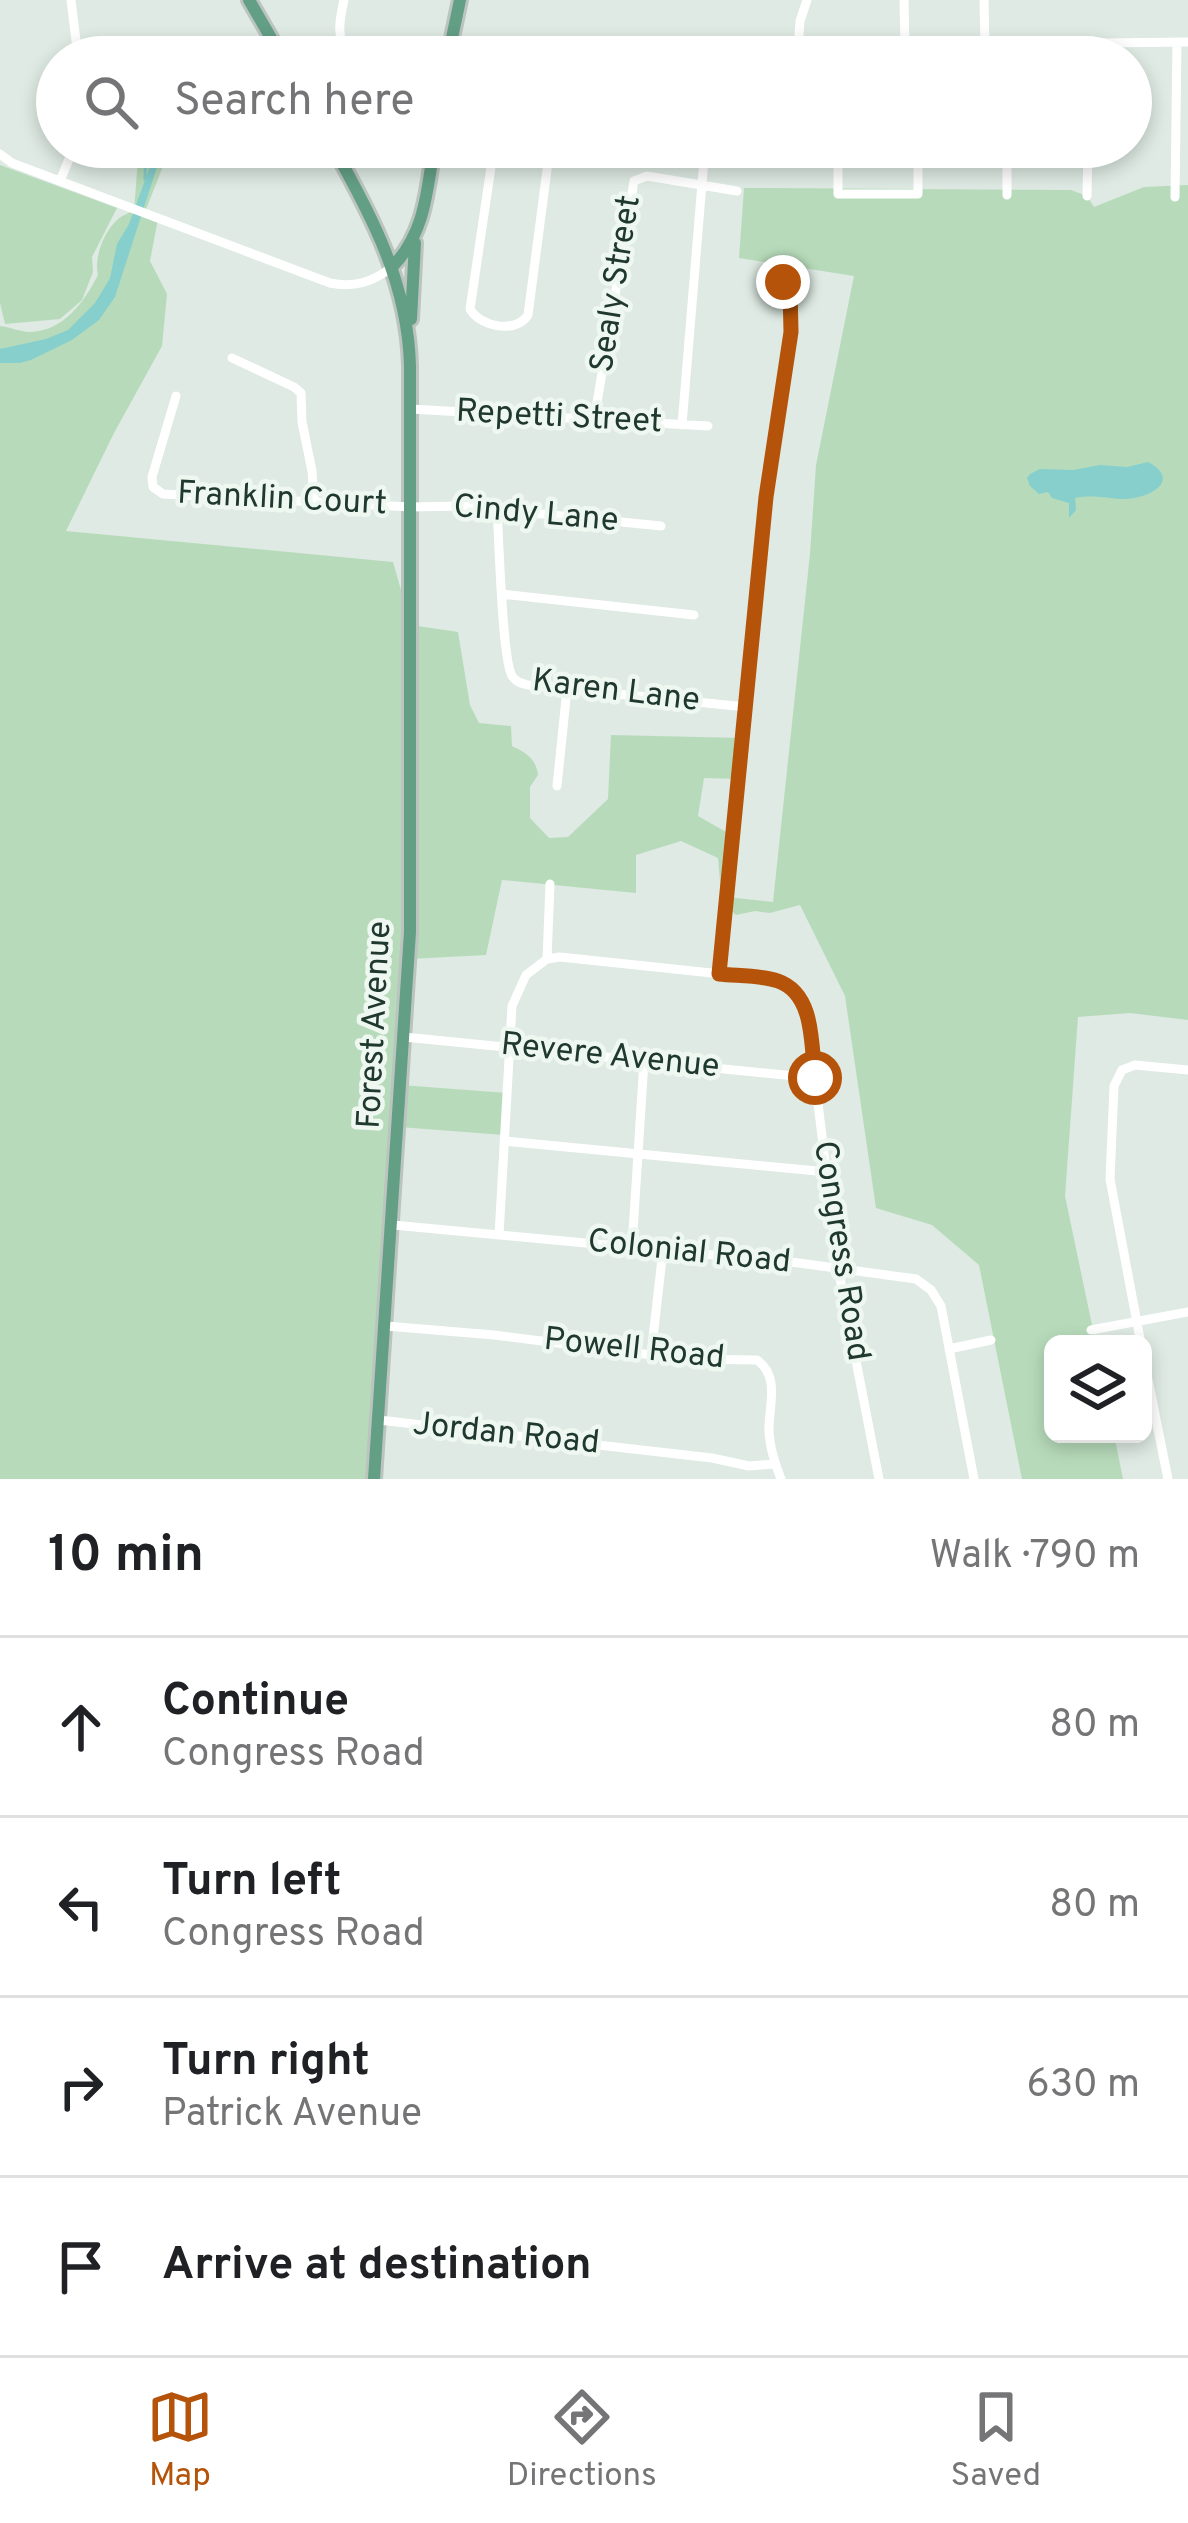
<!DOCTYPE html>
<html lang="en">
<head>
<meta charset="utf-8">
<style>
  body { margin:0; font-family:Overpass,sans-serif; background:#f6f6f6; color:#202124 }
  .controls { position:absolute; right:36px; bottom:36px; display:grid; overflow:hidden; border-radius:18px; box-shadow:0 6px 18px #0003 }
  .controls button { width:108px; height:108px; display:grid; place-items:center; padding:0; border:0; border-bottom:3px solid #e0e0e0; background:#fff; color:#202124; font:60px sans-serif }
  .stop { position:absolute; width:36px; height:36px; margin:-27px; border:9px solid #b45309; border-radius:50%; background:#fff }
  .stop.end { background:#b45309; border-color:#fff; box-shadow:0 3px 12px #0008 }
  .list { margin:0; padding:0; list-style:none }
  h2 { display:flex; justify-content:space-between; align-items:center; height:156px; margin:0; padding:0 48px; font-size:51px }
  h2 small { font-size:39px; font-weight:400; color:#757577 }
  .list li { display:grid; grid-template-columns:78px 1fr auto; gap:36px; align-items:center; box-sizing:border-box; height:180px; padding:0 48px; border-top:3px solid #e0e0e0 }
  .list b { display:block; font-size:45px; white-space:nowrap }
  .list p { margin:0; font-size:39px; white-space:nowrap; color:#757577 }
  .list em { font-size:39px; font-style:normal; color:#757577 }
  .icon { flex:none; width:66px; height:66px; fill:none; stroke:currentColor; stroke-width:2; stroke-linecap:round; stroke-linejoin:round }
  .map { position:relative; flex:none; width:1188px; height:1479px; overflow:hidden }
  .search { position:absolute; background:#fff; box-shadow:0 6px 18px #0003; left:36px; right:36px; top:36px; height:132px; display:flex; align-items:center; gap:30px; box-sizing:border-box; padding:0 42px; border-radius:66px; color:#757577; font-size:45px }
  .sheet { height:876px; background:#fff }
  nav { display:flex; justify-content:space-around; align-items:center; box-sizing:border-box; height:168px; border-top:3px solid #e0e0e0; background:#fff; font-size:33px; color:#757577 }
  nav a { display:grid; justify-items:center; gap:6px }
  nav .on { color:#b45309 }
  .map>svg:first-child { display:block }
  .green { fill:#b7dbba }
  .water { fill:#86cfcd }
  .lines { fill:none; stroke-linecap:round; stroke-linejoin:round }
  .stream { stroke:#86cfcd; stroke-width:3 }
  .major-casing { stroke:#bcc4c0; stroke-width:18 }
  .minor { stroke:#fff; stroke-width:9 }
  .major { stroke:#639f85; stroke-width:12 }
  .route { stroke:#b45309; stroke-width:15 }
  .labels { text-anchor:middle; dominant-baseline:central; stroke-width:9; stroke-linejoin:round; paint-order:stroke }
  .street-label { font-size:33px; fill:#20392e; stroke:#eff7f1 }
</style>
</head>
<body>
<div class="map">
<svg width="1188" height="1479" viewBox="0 0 1188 1479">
  <rect width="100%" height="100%" fill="#deeae3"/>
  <path class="green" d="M139 147H157L163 166 145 212 158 219 150 261 167 294 162 346 114 433 66 531 393 562 411 625 458 632 470 705 479 723 511 726 512 746C527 753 536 759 538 775L530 787V818L549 838 568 837 608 799 611 735 743 738 739 779 704 778 698 816 733 836 727 897 773 902 810 554 816 465 854 276 739 258 744 188 1071 190 1087 196 1094 207 1144 187 1188 185V1020L1130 1013 1078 1017 1065 1196 1096 1344H1053V1434H1114L1123 1479H1022L979 1265 932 1225 876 1208 845 996 800 905 770 913 755 911 736 915 722 903 718 858 681 841 636 855V893L502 880 486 955 409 959 401 1085 507 1093 504 1135 399 1127 374 1479H0V326C9 327 21 332 30 332 64 331 84 302 98 275 94 258 103 233 117 220 119 217 131 212 134 210Z
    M0 165 117 208 92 257 93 272 82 300 60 319 5 324 0 303Z"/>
  <path class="water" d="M147 147H155L157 167 115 297 99 320 72 340 31 360 20 363H0V349L46 339 68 330 95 303 110 278 117 244 129 224 151 164V153Z
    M1148 462C1178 478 1157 494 1134 498 1116 502 1100 493 1075 498L1076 510 1069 518V503L1052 498 1048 492 1039 494 1030 486 1027 478 1030 474 1040 469 1073 470 1100 465 1127 467Z"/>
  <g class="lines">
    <path class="stream" d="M145 179 146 147"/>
    <g class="major-casing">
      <path id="major" d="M249 0 282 57
        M448 57 460 0
        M333 147C372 216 408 284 410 366V932L374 1479
        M392 267C425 234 427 191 434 147
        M411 319 415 243"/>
    </g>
    <path class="minor" d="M71 0 78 57
      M344 0C339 22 336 38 349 57
      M904 0 905 46
      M984 0 985 45
      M798 47 800 21 807 0
      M449 51 1188 42
      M494 147 470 309C480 327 516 334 528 315L550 147
      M838 147V194H918V147
      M1007 147V195
      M753 153 754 147
      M0 154 12 163 330 283C354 288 373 282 392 267
      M60 181 74 147
      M1087 196 1088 147
      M1175 197 1177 42
      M232 358 294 387 301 393 302 422 312 471 314 502
      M176 396 152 477 153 487 163 494 411 507 463 506 661 526
      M411 409 708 426
      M594 421 634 181 647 176 737 191
      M682 425 705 147
      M497 510C499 537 502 660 512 676 517 683 521 683 528 685L746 707
      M502 594 694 615
      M557 786 567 689
      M547 959 560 957 768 979C788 983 800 993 807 1013L838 1268 879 1479
      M719 974 766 497 791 332 790 289 783 282
      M404 1037 815 1078
      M504 1141 827 1172
      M393 1225 799 1263 916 1279 931 1290 941 1306 974 1479
      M499 1235 512 1006 526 975 547 959 550 884
      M632 1247 644 1061
      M386 1326 494 1335 683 1359 757 1360C781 1377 768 1407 769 1432 770 1449 775 1464 781 1479
      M1091 1330 1188 1312
      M1141 1344 1110 1179 1114 1086 1122 1070 1135 1065 1188 1070
      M949 1349 991 1340
      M651 1355 663 1250
      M1143 1355 1168 1479
      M379 1420 712 1458 749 1466 775 1464"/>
    <use href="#major" class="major"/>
  </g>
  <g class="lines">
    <path class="route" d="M783 282 790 289 791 332 766 497 719 974C738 976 760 975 778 981 815 994 811 1045 815 1078"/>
  </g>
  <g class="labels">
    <g class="street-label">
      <text transform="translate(617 284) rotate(-81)">Sealy Street</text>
      <text transform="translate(559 418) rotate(3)">Repetti Street</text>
      <text transform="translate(282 500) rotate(3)">Franklin Court</text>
      <text transform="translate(536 515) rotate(5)">Cindy Lane</text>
      <text transform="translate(616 692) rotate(7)">Karen Lane</text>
      <text transform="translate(376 1025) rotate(-87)">Forest Avenue</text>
      <text transform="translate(610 1057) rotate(6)">Revere Avenue</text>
      <text transform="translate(840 1251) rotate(81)">Congress Road</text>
      <text transform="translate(689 1253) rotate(6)">Colonial Road</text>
      <text transform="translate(634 1350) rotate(6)">Powell Road</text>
      <text transform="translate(506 1435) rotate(6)">Jordan Road</text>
    </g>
  </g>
</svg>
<div class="controls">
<button><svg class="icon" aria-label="layers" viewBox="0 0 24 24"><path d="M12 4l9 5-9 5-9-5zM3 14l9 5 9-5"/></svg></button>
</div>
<div class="stop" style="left:815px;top:1078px"></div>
<div class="stop end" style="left:783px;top:282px"></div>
<div class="search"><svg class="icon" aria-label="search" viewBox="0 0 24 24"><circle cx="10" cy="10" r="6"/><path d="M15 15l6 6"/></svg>Search here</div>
</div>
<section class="sheet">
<h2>10 min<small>Walk · 790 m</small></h2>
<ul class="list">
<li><svg class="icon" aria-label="ahead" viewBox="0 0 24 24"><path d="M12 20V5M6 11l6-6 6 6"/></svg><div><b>Continue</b><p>Congress Road</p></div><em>80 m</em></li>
<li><svg class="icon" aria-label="left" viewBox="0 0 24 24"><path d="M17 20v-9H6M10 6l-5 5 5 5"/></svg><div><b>Turn left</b><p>Congress Road</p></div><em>80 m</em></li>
<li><svg class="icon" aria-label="right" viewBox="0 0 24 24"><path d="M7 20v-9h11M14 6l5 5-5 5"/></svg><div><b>Turn right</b><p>Patrick Avenue</p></div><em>630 m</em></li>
<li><svg class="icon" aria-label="arrive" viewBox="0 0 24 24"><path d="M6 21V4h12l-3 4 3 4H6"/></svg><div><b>Arrive at destination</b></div></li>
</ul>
</section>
<nav>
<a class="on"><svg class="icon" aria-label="map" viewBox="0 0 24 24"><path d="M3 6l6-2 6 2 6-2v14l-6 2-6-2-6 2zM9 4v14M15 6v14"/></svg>Map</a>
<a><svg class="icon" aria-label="directions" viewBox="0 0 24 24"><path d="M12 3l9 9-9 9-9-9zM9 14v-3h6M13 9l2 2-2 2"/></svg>Directions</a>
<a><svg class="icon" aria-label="saved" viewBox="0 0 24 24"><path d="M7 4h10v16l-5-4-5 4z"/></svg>Saved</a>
</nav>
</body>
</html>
